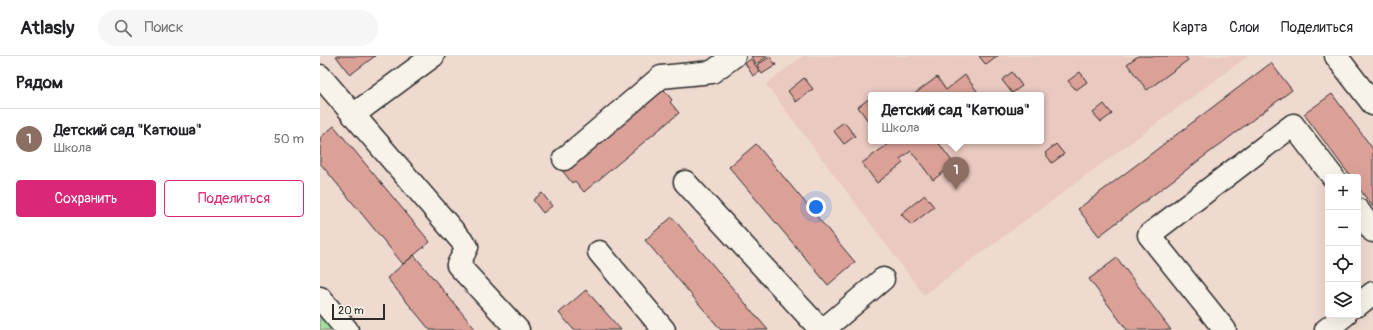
<!DOCTYPE html>
<html lang="ru">
<head>
<meta charset="utf-8">
<style>
  body { margin:0; font-family:Pangolin,sans-serif; background:#f6f6f6; color:#202124 }
  .controls { position:absolute; right:12px; bottom:12px; display:grid; overflow:hidden; border-radius:4px; box-shadow:0 4px 16px #0002 }
  .controls button { width:36px; height:36px; display:grid; place-items:center; padding:0; border:0; border-bottom:1px solid #e0e0e0; background:#fff; color:#202124; font:20px sans-serif }
  .scale { position:absolute; left:12px; bottom:10px; width:53px; box-sizing:border-box; padding-left:4px; border:2px solid #2b2b2b; border-top:0; font-size:11px; line-height:14px; white-space:nowrap; color:#2b2b2b; -webkit-text-stroke:3px #f7f3e8; paint-order:stroke }
  .you { position:absolute; left:496px; top:151px; width:14px; height:14px; margin:-10px; border:3px solid #fff; border-radius:50%; background:#1a73e8; box-shadow:0 0 0 6px #1a73e833 }
  .badge { display:grid; place-items:center; width:26px; height:26px; border-radius:50%; background:#db2777; color:#fff; font-size:13px; font-weight:700 }
  .pin { position:absolute; translate:-50% -33px; filter:drop-shadow(0 1px 2px #0008) }
  .pin::after { content:''; position:absolute; top:21px; width:14px; height:12px; background:inherit; clip-path:polygon(0 0,100% 0,50% 100%) }
  .popup { position:absolute; left:548px; top:36px; width:176px; height:52px; box-sizing:border-box; display:grid; place-content:center; border-radius:4px; background:#fff; filter:drop-shadow(0 1px 3px #0005); font-size:13px; white-space:nowrap; color:#757577 }
  .popup b { font-size:15px; color:#202124 }
  .popup::after { content:''; position:absolute; left:50%; top:100%; margin-left:-8px; border:8px solid transparent; border-top-color:#fff }
  .list { margin:0; padding:0; list-style:none }
  h2 { display:flex; justify-content:space-between; align-items:center; height:52px; margin:0; padding:0 16px; font-size:17px }
  h2 small { font-size:13px; font-weight:400; color:#757577 }
  .list li { display:grid; grid-template-columns:26px 1fr auto; gap:12px; align-items:center; box-sizing:border-box; height:60px; padding:0 16px; border-top:1px solid #e0e0e0 }
  .list b { display:block; font-size:15px; white-space:nowrap }
  .list p { margin:0; font-size:13px; white-space:nowrap; color:#757577 }
  .list em { font-size:13px; font-style:normal; color:#757577 }
  .actions { display:flex; gap:8px; padding:12px 16px }
  .actions a { flex:1; padding:9px 0; border:1px solid #db2777; border-radius:4px; text-align:center; font-size:14px; color:#db2777 }
  .actions .main { background:#db2777; color:#fff }
  .icon { flex:none; width:22px; height:22px; fill:none; stroke:currentColor; stroke-width:2; stroke-linecap:round; stroke-linejoin:round }
  .map { position:relative; flex:none; width:1053px; height:274px; overflow:hidden }
  header { display:flex; align-items:center; gap:24px; box-sizing:border-box; height:56px; padding:0 20px; background:#fff; border-bottom:1px solid #e0e0e0 }
  header strong { font-size:19px }
  nav { display:flex; gap:22px; margin-inline-start:auto; font-size:14px }
  .search { width:280px; height:36px; background:#f6f6f6; display:flex; align-items:center; gap:10px; box-sizing:border-box; padding:0 14px; border-radius:22px; color:#757577; font-size:15px }
  main { display:flex }
  aside { flex:1; background:#fff }
  .map>svg:first-child { display:block }
  .built { fill:#e9c9c0; fill-rule:evenodd }
  .green { fill:#a7dea2; stroke:#698466 }
  .building { fill:#dba199; stroke:#2b2b2b }
  .lines { fill:none; stroke-linecap:round; stroke-linejoin:round }
  .minor-casing { stroke:#2b2b2b; stroke-width:25 }
  .minor { stroke:#f7f3e8; stroke-width:22 }
</style>
</head>
<body>
<header>
<strong>Atlasly</strong>
<div class="search"><svg class="icon" aria-label="search" viewBox="0 0 24 24"><circle cx="10" cy="10" r="6"/><path d="M15 15l6 6"/></svg>Поиск</div>
<nav><a>Карта</a><a>Слои</a><a>Поделиться</a></nav>
</header>
<main>
<aside>
<h2>Рядом<small></small></h2>
<ul class="list">
<li><span class="badge" style="background:#8d6e63">1</span><div><b>Детский сад &quot;Катюша&quot;</b><p>Школа</p></div><em>50 m</em></li>
</ul>
<div class="actions"><a class="main">Сохранить</a><a>Поделиться</a></div>
</aside>
<div class="map">
<svg width="1053" height="274" viewBox="0 0 1053 274">
  <rect width="100%" height="100%" fill="#efdad0"/>
  <filter id="ink" filterUnits="userSpaceOnUse"><feTurbulence type="fractalNoise" baseFrequency=".025" numOctaves="2"/><feDisplacementMap in="SourceGraphic" scale="8" xChannelSelector="R" yChannelSelector="G"/><feConvolveMatrix kernelMatrix="1 2 1 2 8 2 1 2 1" color-interpolation-filters="sRGB"/></filter>
  <g filter="url(#ink)">
    <path class="built" d="M483 0H928L604 239 446 28ZM551 39H721V85H551Z"/>
    <path class="green" d="M0 260 12 274H0Z"/>
    <path class="building" d="M16 0H55L30 19Z
      M431 0H448L436 8Z
      M659 0H678L666 9Z
      M818 0H865L868 4 827 34 807 8Z
      M450 1 456 9 442 18 437 9Z
      M431 3 440 16 433 20 425 7Z
      M951 7 972 34 779 180 758 153Z
      M692 16 702 30 692 37 682 24Z
      M760 16 767 26 756 34 748 25Z
      M645 19 660 39H593L617 21 626 34Z
      M484 22 493 33 476 46 468 35Z
      M341 30 352 44 350 46 359 57 264 136 255 125 252 127 241 113Z
      M1012 38 1053 93V151L1038 131V121H1031L984 58Z
      M551 41V69L538 51Z
      M784 48 792 58 781 66 773 57Z
      M524 66 535 80 524 88 513 74Z
      M14 70 110 186 83 208 0 107V82Z
      M570 85H617L634 108 613 124 591 95 580 103 583 107 557 127 542 107 571 86Z
      M436 88 535 206 508 229 409 111Z
      M736 88 744 98 732 107 725 97Z
      M222 137 232 150 223 157 213 144Z
      M605 139 614 151 591 169 581 158Z
      M352 161 448 274H401L325 184Z
      M94 199 156 274H110L67 222Z
      M797 202 851 274H807L769 223Z
      M266 234 301 274H254L239 257Z"/>
    <g class="lines">
      <g class="minor-casing">
        <path id="minor" d="M1016 0 1053 48
          M0 20 147 191 138 209 198 274
          M33 59 113 0
          M244 103 341 21 392 16 414 0
          M365 126 501 274
          M1038 154 1053 175
          M279 196 344 274
          M0 242 27 274
          M1038 249 1053 237
          M503 274 563 223
          M905 274 829 179 973 69 1013 121
          M1006 274 1025 259"/>
      </g>
      <use href="#minor" class="minor"/>
    </g>
  </g>
</svg>
<div class="controls">
<button>+</button>
<button>−</button>
<button><svg class="icon" aria-label="locate" viewBox="0 0 24 24"><circle cx="12" cy="12" r="6"/><path d="M12 2v4M12 18v4M2 12h4M18 12h4"/></svg></button>
<button><svg class="icon" aria-label="layers" viewBox="0 0 24 24"><path d="M12 4l9 5-9 5-9-5zM3 14l9 5 9-5"/></svg></button>
</div>
<div class="scale">20 m</div>
<div class="you"></div>
<div class="pin badge" style="left:636px;top:134px;background:#8d6e63">1</div>
<div class="popup"><b>Детский сад &quot;Катюша&quot;</b>Школа</div>
</div>
</main>
</body>
</html>
